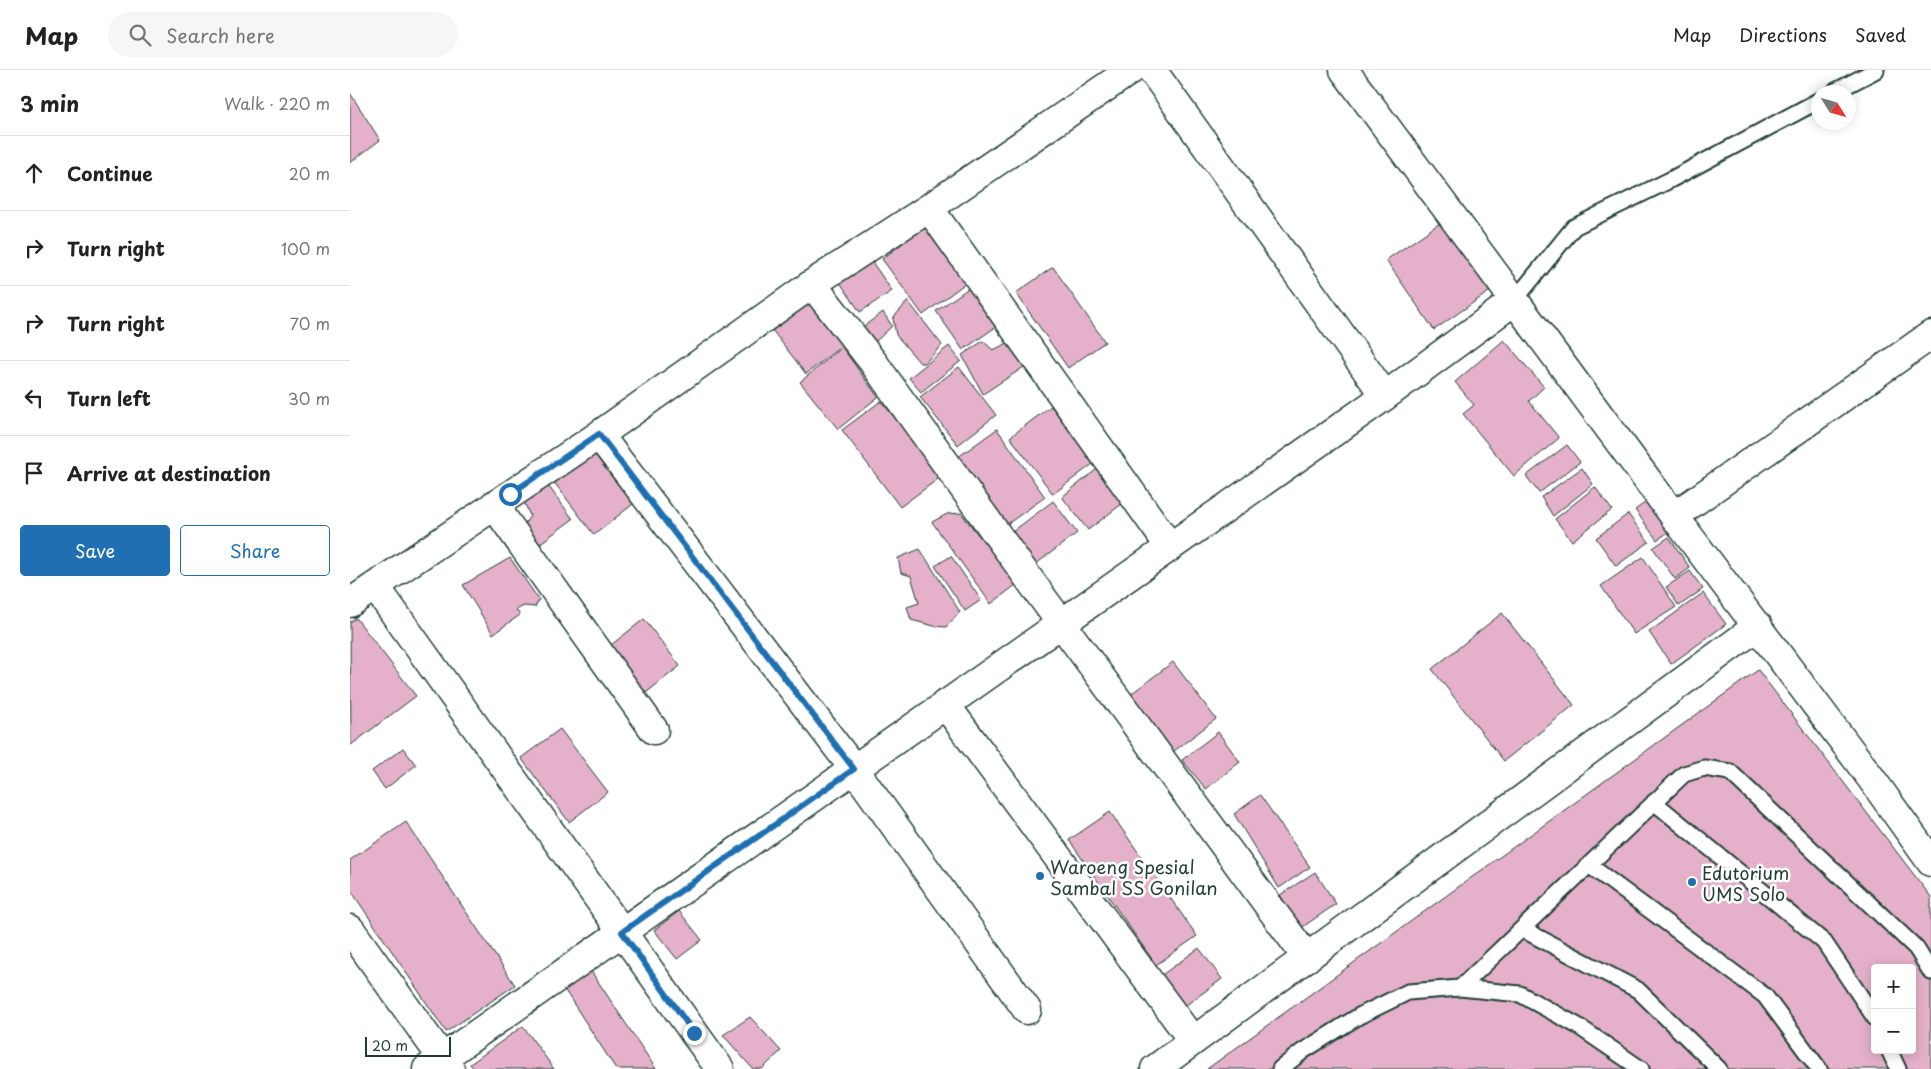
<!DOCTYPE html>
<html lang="en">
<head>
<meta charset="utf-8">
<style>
  body { margin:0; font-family:"Playpen Sans",sans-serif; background:#f6f6f6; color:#222 }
  .controls { position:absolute; right:15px; bottom:15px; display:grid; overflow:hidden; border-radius:5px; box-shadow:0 2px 12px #0003 }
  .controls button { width:45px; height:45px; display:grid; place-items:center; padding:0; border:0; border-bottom:1px solid #e0e0e0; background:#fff; color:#222; font:25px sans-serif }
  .compass { position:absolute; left:1461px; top:15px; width:45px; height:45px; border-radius:50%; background:#fff; box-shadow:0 2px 12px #0003; rotate:127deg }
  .scale { position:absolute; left:15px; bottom:12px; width:86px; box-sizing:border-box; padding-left:5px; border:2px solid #1f3d34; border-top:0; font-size:14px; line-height:18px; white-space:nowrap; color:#1f3d34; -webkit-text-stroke:4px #fff; paint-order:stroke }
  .stop { position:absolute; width:15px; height:15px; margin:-11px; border:4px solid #1f6fb2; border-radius:50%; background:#fff }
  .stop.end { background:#1f6fb2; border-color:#fff; box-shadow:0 1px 5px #0008 }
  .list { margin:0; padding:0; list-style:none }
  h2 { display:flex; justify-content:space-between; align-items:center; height:65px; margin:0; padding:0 20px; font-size:21px }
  h2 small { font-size:16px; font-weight:400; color:#767676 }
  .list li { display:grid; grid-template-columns:32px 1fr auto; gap:15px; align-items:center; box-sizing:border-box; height:75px; padding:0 20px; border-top:1px solid #e0e0e0 }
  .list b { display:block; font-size:19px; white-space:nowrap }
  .list em { font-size:16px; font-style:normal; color:#767676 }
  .actions { display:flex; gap:10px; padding:15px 20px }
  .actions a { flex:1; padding:11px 0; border:1px solid #1f6fb2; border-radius:5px; text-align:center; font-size:18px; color:#1f6fb2 }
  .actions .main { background:#1f6fb2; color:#fff }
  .icon { flex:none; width:28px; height:28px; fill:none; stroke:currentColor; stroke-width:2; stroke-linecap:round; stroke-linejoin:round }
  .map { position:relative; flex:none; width:1581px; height:999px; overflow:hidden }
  header { display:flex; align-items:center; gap:30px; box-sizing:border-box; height:70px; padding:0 25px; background:#fff; border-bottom:1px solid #e0e0e0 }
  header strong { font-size:24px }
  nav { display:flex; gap:28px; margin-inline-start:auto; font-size:18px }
  .search { width:350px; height:45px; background:#f6f6f6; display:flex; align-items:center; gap:12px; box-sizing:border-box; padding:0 18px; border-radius:28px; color:#767676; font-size:19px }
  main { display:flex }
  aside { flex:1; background:#fff }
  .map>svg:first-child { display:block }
  .building { fill:#e5b0ca; stroke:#1f3d34; fill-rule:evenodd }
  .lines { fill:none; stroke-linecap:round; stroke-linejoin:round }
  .service-casing { stroke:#1f3d34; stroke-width:19 }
  .minor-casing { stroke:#1f3d34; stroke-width:31 }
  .tertiary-casing { stroke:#1f3d34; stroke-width:31 }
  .secondary-casing { stroke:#1f3d34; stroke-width:31 }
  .service { stroke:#fff; stroke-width:15 }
  .minor { stroke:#fff; stroke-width:28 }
  .tertiary { stroke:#fff; stroke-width:28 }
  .secondary { stroke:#fff; stroke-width:28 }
  .route { stroke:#1f6fb2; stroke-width:6 }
  .poi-dot { fill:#1f6fb2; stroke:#fff; stroke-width:2 }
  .labels { text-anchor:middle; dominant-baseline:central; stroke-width:5; stroke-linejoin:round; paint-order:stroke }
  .poi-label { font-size:18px; fill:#1f3d34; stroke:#fff; text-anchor:start }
</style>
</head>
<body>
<header>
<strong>Map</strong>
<div class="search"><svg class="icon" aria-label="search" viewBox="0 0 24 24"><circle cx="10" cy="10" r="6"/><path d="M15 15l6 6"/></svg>Search here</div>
<nav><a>Map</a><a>Directions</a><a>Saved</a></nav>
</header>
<main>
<aside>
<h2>3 min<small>Walk · 220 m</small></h2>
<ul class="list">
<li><svg class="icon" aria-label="ahead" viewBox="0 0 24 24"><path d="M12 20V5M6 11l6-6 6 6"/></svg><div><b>Continue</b></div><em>20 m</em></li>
<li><svg class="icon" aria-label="right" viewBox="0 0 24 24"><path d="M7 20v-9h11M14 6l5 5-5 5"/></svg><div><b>Turn right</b></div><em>100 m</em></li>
<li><svg class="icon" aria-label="right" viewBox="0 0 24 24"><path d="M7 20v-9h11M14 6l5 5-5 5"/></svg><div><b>Turn right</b></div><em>70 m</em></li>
<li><svg class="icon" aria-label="left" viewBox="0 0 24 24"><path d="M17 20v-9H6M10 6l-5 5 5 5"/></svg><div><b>Turn left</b></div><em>30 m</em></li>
<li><svg class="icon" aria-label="arrive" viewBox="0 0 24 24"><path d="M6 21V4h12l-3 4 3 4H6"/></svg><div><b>Arrive at destination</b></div></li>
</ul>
<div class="actions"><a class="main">Save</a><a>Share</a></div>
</aside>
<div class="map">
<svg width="1581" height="999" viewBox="0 0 1581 999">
  <rect width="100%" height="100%" fill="#fff"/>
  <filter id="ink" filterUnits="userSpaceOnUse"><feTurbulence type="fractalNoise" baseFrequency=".02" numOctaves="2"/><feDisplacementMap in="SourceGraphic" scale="10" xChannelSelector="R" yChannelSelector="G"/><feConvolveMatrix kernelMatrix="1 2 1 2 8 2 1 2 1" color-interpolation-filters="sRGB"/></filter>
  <g filter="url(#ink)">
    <path class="building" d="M0 23 30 70 0 93Z
      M1093 151 1140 221 1084 260 1036 190Z
      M575 156 617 212 573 245 532 189Z
      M520 189 542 221 510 242 489 211Z
      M703 197 755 272 718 298 666 223Z
      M623 215 650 254 613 280 586 241Z
      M456 226 494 274 456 304 419 256Z
      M558 231 592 275 575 293H570L546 265 543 248Z
      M533 242 542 256 523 274 510 259Z
      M1154 270 1194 317 1179 331 1209 368 1164 406 1113 344 1124 335 1105 312Z
      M633 271 643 280 658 273 674 297 633 324 612 285Z
      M599 276 611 291 571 322 559 308Z
      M492 277 528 327 488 359 450 312Z
      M609 297 646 345 608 375 570 327Z
      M531 331 592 406 550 437 492 360Z
      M701 336 744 393 703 424 660 367Z
      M647 359 695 427 656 455 604 390Z
      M1217 375 1230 392 1189 423 1176 406Z
      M242 381 283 434 244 465 204 412Z
      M1232 398 1243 414 1203 446 1191 427Z
      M747 399 762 412 773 433 738 460 712 427Z
      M196 413 223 449 188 475 173 456 180 446 173 429Z
      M1245 417 1262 440 1222 471 1205 449Z
      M1299 430 1320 461 1307 470 1285 440Z
      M703 431 727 463 686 494 662 462Z
      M611 443 667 514 641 534 582 452 597 444Z
      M1278 444 1299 472 1266 496 1246 468Z
      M1319 467 1340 498 1325 509 1303 478Z
      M570 479 610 542 596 557 584 556 561 550 557 537 569 533 561 506 551 503 548 488Z
      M601 486 631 530 615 541 585 496Z
      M1293 487 1326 537 1284 564 1251 516Z
      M160 488 189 530 185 537 174 536 166 540 170 545 143 564 113 515Z
      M1340 501 1353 519 1329 536 1316 517Z
      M1353 523 1376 554 1321 594 1299 562Z
      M1152 543 1224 635 1154 691 1082 599Z
      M6 548 66 626 1 675 0 552Z
      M294 549 330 596 292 626 256 579Z
      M823 592 866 649 820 684 777 627Z
      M1408 600 1581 827V999H857ZM1525 898H1562V980H1525Z
      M210 659 258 722 219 752 171 688Z
      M868 662 890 692 856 719 832 690Z
      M53 678 66 695 35 719 22 701Z
      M910 725 960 797 929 818 884 744Z
      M760 742 847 866 806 895 719 770Z
      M56 752 165 915 96 962 0 819V790Z
      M965 802 986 834 951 858 930 825Z
      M329 841 352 870 327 889 304 860Z
      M849 878 872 909 828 941 805 910Z
      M241 901 306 999H266L214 919Z
      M400 947 431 981 412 999H403L373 965Z
      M173 956 204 999H124L120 994Z"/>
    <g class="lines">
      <g class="service-casing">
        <path id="service" d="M1484 22 1526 0
          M1164 231 1224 157 1320 110 1468 31
          M1304 732 1474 872 1525 948
          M1239 795 1415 926 1469 999
          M1172 859 1288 920 1369 999
          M1110 918 1334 704 1354 698 1380 702 1566 878 1581 902
          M1539 980 1548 999
          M930 999 953 981 1009 946 1058 922 1110 918 1170 924 1228 956 1291 999"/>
      </g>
      <g class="minor-casing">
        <path id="minor" d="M802 0 1035 326
          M579 138 820 477
          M462 214 523 292 692 527 957 888
          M249 365 504 699 677 940
          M144 435 304 660
          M1324 446 1581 265
          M25 516 370 999
          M0 533 249 365 462 214 579 138 781 0
          M595 634 843 971
          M0 859 100 999
          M77 999 1035 326 1164 231
          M805 999 1408 556"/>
      </g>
      <g class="tertiary-casing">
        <path id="tertiary" d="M1324 446 1521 708 1581 792"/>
      </g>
      <g class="secondary-casing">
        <path id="secondary" d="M994 0 1324 446"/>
      </g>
      <use href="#service" class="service"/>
      <use href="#minor" class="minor"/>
      <use href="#tertiary" class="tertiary"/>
      <use href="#secondary" class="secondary"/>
    </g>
  </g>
  <g class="lines" filter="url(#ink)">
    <path class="route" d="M160 424 249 364 504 699 272 862 344 963"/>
  </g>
  <g class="poi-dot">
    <circle cx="690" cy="806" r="5"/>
    <circle cx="1342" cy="812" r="5"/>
  </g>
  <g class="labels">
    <g class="poi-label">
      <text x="700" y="796">Waroeng Spesial<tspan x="700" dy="21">Sambal SS Gonilan</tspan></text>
      <text x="1352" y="802">Edutorium<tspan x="1352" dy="21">UMS Solo</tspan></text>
    </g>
  </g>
</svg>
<div class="controls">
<button>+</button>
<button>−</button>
</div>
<svg class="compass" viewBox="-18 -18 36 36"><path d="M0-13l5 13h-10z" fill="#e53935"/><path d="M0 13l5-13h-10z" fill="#767676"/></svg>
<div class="scale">20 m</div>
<div class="stop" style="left:160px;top:424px"></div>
<div class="stop end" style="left:344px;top:963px"></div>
</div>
</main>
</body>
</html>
